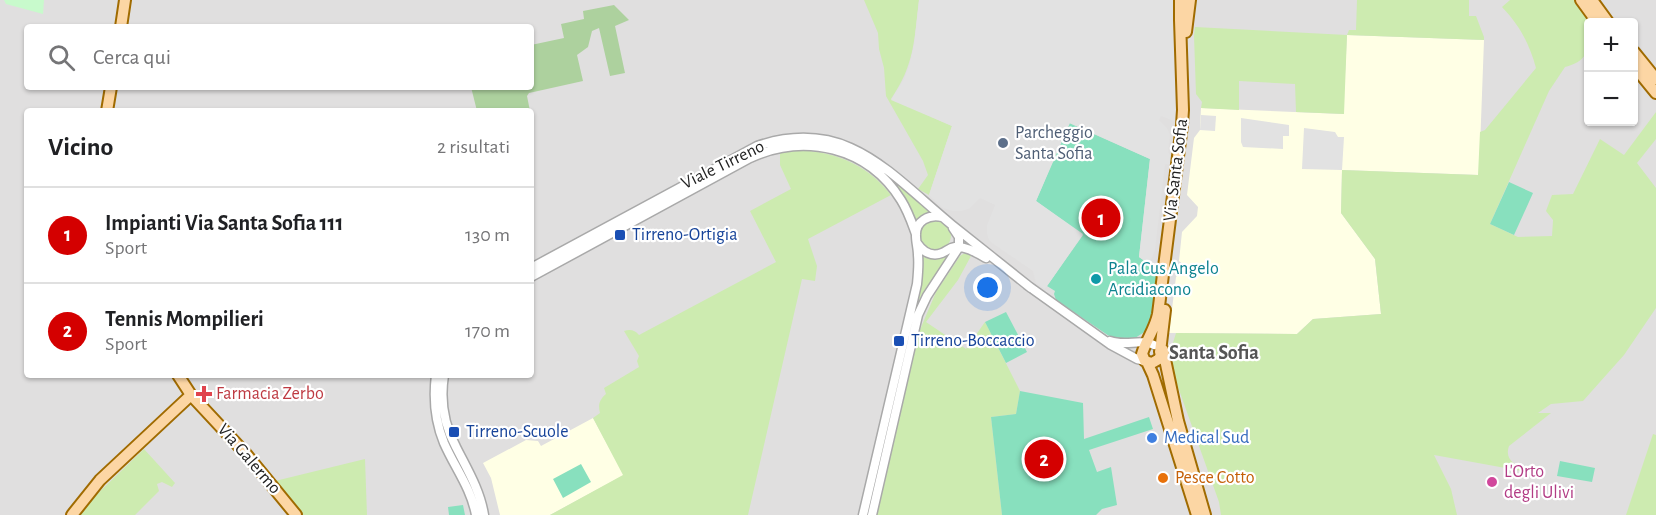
<!DOCTYPE html>
<html lang="it">
<head>
<meta charset="utf-8">
<style>
  body { margin:0; font-family:"Alegreya Sans",sans-serif; background:#f2f2f2; color:#202124 }
  .controls { position:absolute; right:18px; top:18px; display:grid; overflow:hidden; border-radius:6px; box-shadow:0 2px 4px #0004 }
  .controls button { width:54px; height:54px; display:grid; place-items:center; padding:0; border:0; border-bottom:2px solid #e0e0e0; background:#fff; color:#202124; font:30px sans-serif }
  .you { position:absolute; left:988px; top:288px; width:21px; height:21px; margin:-15px; border:4px solid #fff; border-radius:50%; background:#1a73e8; box-shadow:0 0 0 9px #1a73e833 }
  .badge { display:grid; place-items:center; width:39px; height:39px; border-radius:50%; background:#d40000; color:#fff; font-size:20px; font-weight:700 }
  .pin { position:absolute; translate:-50% -50%; border:3px solid #fff; box-shadow:0 2px 6px #0006 }
  .list { margin:0; padding:0; list-style:none }
  h2 { display:flex; justify-content:space-between; align-items:center; height:78px; margin:0; padding:0 24px; font-size:26px }
  h2 small { font-size:20px; font-weight:400; color:#757577 }
  .list li { display:grid; grid-template-columns:39px 1fr auto; gap:18px; align-items:center; box-sizing:border-box; height:96px; padding:0 24px; border-top:2px solid #e0e0e0 }
  .list b { display:block; font-size:22px; white-space:nowrap }
  .list p { margin:0; font-size:20px; white-space:nowrap; color:#757577 }
  .list em { font-size:20px; font-style:normal; color:#757577 }
  .icon { flex:none; width:33px; height:33px; fill:none; stroke:currentColor; stroke-width:2; stroke-linecap:round; stroke-linejoin:round }
  .map { position:relative; flex:none; width:1656px; height:515px; overflow:hidden }
  .search { position:absolute; background:#fff; box-shadow:0 2px 4px #0004; left:24px; top:24px; width:510px; height:66px; display:flex; align-items:center; gap:15px; box-sizing:border-box; padding:0 21px; border-radius:6px; color:#757577; font-size:22px }
  .panel { position:absolute; background:#fff; box-shadow:0 2px 4px #0004; left:24px; top:108px; width:510px; height:270px; border-radius:6px }
  .map>svg:first-child { display:block }
  .residential { fill:#e0dfdf; fill-rule:evenodd }
  .education { fill:#ffffe5 }
  .grass { fill:#cdebb0 }
  .forest { fill:#add19e }
  .park { fill:#c8facc }
  .pitch { fill:#88e0be }
  .parking { fill:#e2e2e2 }
  .lines { fill:none; stroke-linecap:round; stroke-linejoin:round }
  .minor-casing { stroke:#a9a9a9; stroke-width:11 }
  .major-casing { stroke:#a06b00; stroke-width:14 }
  .minor { stroke:#fff; stroke-width:8 }
  .major { stroke:#fcd6a4; stroke-width:10 }
  .service-dot { fill:#5c6f8a; stroke:#fff; stroke-width:2 }
  .transit-dot { fill:#1a4fb4; stroke:#fff; stroke-width:2 }
  .culture-dot { fill:#0f9aa8; stroke:#fff; stroke-width:2 }
  .health-dot { fill:#e0444e; stroke:#fff; stroke-width:2 }
  .shop-dot { fill:#3f7fe0; stroke:#fff; stroke-width:2 }
  .food-dot { fill:#e8710a; stroke:#fff; stroke-width:2 }
  .hotel-dot { fill:#d1479c; stroke:#fff; stroke-width:2 }
  .labels { text-anchor:middle; dominant-baseline:central; stroke-width:4.5; stroke-linejoin:round; paint-order:stroke }
  .service-label { font-size:18px; fill:#4e5e75; stroke:#fff; text-anchor:start }
  .street-label { font-size:18px; fill:#222; stroke:#fff }
  .transit-label { font-size:18px; fill:#164399; stroke:#fff; text-anchor:start }
  .culture-label { font-size:18px; fill:#0d838f; stroke:#fff; text-anchor:start }
  .health-label { font-size:18px; fill:#be3a42; stroke:#fff; text-anchor:start }
  .shop-label { font-size:18px; fill:#366cbe; stroke:#fff; text-anchor:start }
  .hotel-label { font-size:18px; fill:#b23c85; stroke:#fff; text-anchor:start }
  .food-label { font-size:18px; fill:#c56008; stroke:#fff; text-anchor:start }
  .neighbourhood-label { font-size:20px; font-weight:bold; fill:#555; stroke:#fff }
</style>
</head>
<body>
<div class="map">
<svg width="1656" height="515" viewBox="0 0 1656 515">
  <rect width="100%" height="100%" fill="#f2efe9"/>
  <path class="residential" d="M0 0H1656V515H0ZM1588 22H1634V122H1588ZM27 27H531V87H27ZM27 111H531V375H27Z"/>
  <path class="education" d="M1347 35 1484 40 1479 175 1342 170 1341 213 1375 259 1381 314 1313 319 1297 334 1169 333 1176 277 1185 266 1179 261 1182 232 1197 216 1198 207 1187 195 1194 138 1200 130 1201 108 1343 114Z
    M593 418 624 475 550 515H500L491 478 483 463 526 440 538 441 541 446Z"/>
  <path class="grass" d="M864 0H919C914 40 915 64 891 99L952 126 929 195 918 189 928 175 923 161 886 96 884 68 879 49 878 33Z
    M1357 0H1469V16H1476L1484 37V40L1347 35 1344 114 1296 112 1295 84 1239 81V110L1201 108 1202 102 1196 94 1194 36 1195 27 1347 35 1349 30H1356Z
    M1510 0H1576L1592 22H1588C1588 46 1592 60 1565 67L1549 91 1490 224 1518 237 1552 236 1553 220 1546 211 1552 195 1573 194 1600 139 1624 155 1656 112V139L1637 163 1656 188V308L1624 355 1583 401 1551 404 1538 413H1551L1509 446C1504 461 1516 464 1527 472L1434 455 1451 489 1457 515H1221L1219 502 1168 359 1176 333 1297 334 1313 319 1381 314 1375 259 1341 213 1342 170 1478 175 1480 132 1485 130 1536 68C1529 43 1520 26 1502 7Z
    M792 150C831 150 867 163 891 195L808 239 817 266 815 281 802 279 748 515H550L623 475 593 418 600 413C598 405 599 400 606 394L604 388 639 367 637 361 639 356 624 331C630 329 635 330 639 335L776 262 750 211 791 189 780 165V152Z
    M877 165 931 212V213L916 223 888 177Z
    M919 235a16 16 0 1 1 32 0a16 16 0 1 1-32 0Z
    M952 251 922 294 916 306 922 254C934 260 940 257 952 251Z
    M967 253 971 256 958 280 926 322 966 349 985 322 1020 391 1016 414 991 417 1002 515H877L919 332 936 292 960 256 963 254Z
    M1653 434 1656 435V515H1626Z
    M144 449 175 483 172 487 162 482 157 484 159 491 135 515H80L91 500Z
    M365 459 367 515H302L275 481Z"/>
  <path class="forest" d="M614 5 629 20 615 26 625 73 610 76 599 28 592 31 588 47 577 55 583 81 529 93 527 96 530 111H477L471 87H531V45L564 38 561 24 584 19 583 11Z"/>
  <path class="park" d="M4 0H44L43 14 6 4Z"/>
  <path class="pitch" d="M1069 123 1150 159 1139 257 1149 264 1150 270 1158 276 1150 324 1143 333 1135 338 1127 340 1112 338 1056 300 1054 294 1055 291 1047 286 1083 235 1036 201Z
    M1509 182 1533 193 1514 235 1490 224Z
    M1006 312 1027 352 1006 363 985 322Z
    M1020 391 1083 403 1084 439 1149 417 1153 429 1089 450 1097 472 1111 467 1117 505 1102 509 1096 515H1002L991 417 1016 414Z
    M1560 461 1595 468 1592 482 1557 476Z
    M581 464 591 482 563 498 553 479Z
    M463 505 465 515H449L448 507Z"/>
  <path class="parking" d="M919 0H1175L1176 122 1161 116 1159 120 1167 128 1170 135 1168 151 1172 160V165L1165 164 1155 250 1149 264 1139 257 1150 159 1070 123 1036 201 1083 234 1045 289 1036 283 1033 271 992 243 989 240 987 234V225L995 205 980 198 970 208 962 211H952L943 208 929 195 952 126 891 100 904 79 909 66 914 45Z
    M1201 115 1216 116 1215 131 1200 130Z
    M1241 118 1289 125V136H1283V149L1243 147 1241 142Z
    M1304 128 1335 132 1338 137H1344L1342 170 1302 169Z"/>
  <g class="lines">
    <g class="minor-casing">
      <path id="minor" d="M917 243C923 252 932 257 942 253 947 251 949 248 955 247 966 246 977 253 986 258
        M531 268 757 146C846 116 889 173 952 225 978 246 1005 267 1031 288
        M531 277 750 158C805 133 868 147 901 200 908 211 912 223 916 234
        M1027 285 1111 345 1137 359 1145 361
        M1110 341C1126 347 1141 338 1154 345
        M436 375C433 399 435 421 444 443 455 468 471 488 476 515
        M444 375C440 400 444 425 456 447 467 469 480 490 484 515
        M863 515 917 284C918 274 919 265 918 255 918 249 916 242 916 236 915 221 929 214 942 217
        M872 515 918 315 927 296 959 247V237L953 228"/>
    </g>
    <g class="major-casing">
      <path id="major" d="M1581 0 1597 22
        M1592 0 1608 22
        M121 27 125 0
        M1186 32 1190 0
        M1634 52 1656 79
        M1634 66 1656 93
        M107 111 111 87
        M1163 350 1178 421 1205 515
        M1160 352 1165 310
        M1161 354 1159 359 1152 363 1145 361 1142 354C1146 340 1155 329 1158 314L1182 125 1183 110 1180 20V0
        M1147 362 1153 375 1197 515
        M178 375 191 395 246 454 296 515
        M72 515 100 480 191 395"/>
    </g>
    <use href="#minor" class="minor"/>
    <use href="#major" class="major"/>
  </g>
  <circle class="service-dot" cx="1003" cy="143" r="6"/>
  <g class="transit-dot">
    <rect x="614" y="229" width="12" height="12" rx="3"/>
    <rect x="893" y="335" width="12" height="12" rx="3"/>
    <rect x="448" y="426" width="12" height="12" rx="3"/>
  </g>
  <circle class="culture-dot" cx="1096" cy="279" r="6"/>
  <path class="health-dot" d="M201 385h6v6h6v6h-6v6h-6v-6h-6v-6h6z"/>
  <circle class="shop-dot" cx="1152" cy="438" r="6"/>
  <circle class="food-dot" cx="1163" cy="478" r="6"/>
  <circle class="hotel-dot" cx="1492" cy="482" r="6"/>
  <g class="labels">
    <g class="service-label">
      <text x="1015" y="133">Parcheggio<tspan x="1015" dy="21">Santa Sofia</tspan></text>
    </g>
    <g class="street-label">
      <text transform="translate(723 165) rotate(-26)">Viale Tirreno</text>
      <text transform="translate(1176 170) rotate(-83)">Via Santa Sofia</text>
      <text transform="translate(249 459) rotate(49)">Via Galermo</text>
    </g>
    <g class="transit-label">
      <text x="632" y="235">Tirreno-Ortigia</text>
      <text x="911" y="341">Tirreno-Boccaccio</text>
      <text x="466" y="432">Tirreno-Scuole</text>
    </g>
    <g class="culture-label">
      <text x="1108" y="269">Pala Cus Angelo<tspan x="1108" dy="21">Arcidiacono</tspan></text>
    </g>
    <g class="health-label">
      <text x="216" y="394">Farmacia Zerbo</text>
    </g>
    <g class="shop-label">
      <text x="1164" y="438">Medical Sud</text>
    </g>
    <g class="hotel-label">
      <text x="1504" y="472">L'Orto<tspan x="1504" dy="21">degli Ulivi</tspan></text>
    </g>
    <g class="food-label">
      <text x="1175" y="478">Pesce Cotto</text>
    </g>
    <g class="neighbourhood-label">
      <text x="1214" y="353">Santa Sofia</text>
    </g>
  </g>
</svg>
<div class="controls">
<button>+</button>
<button>−</button>
</div>
<div class="you"></div>
<div class="pin badge" style="left:1101px;top:218px">1</div>
<div class="pin badge" style="left:1044px;top:459px">2</div>
<div class="search"><svg class="icon" aria-label="search" viewBox="0 0 24 24"><circle cx="10" cy="10" r="6"/><path d="M15 15l6 6"/></svg>Cerca qui</div>
<section class="panel">
<h2>Vicino<small>2 risultati</small></h2>
<ul class="list">
<li><span class="badge">1</span><div><b>Impianti Via Santa Sofia 111</b><p>Sport</p></div><em>130 m</em></li>
<li><span class="badge">2</span><div><b>Tennis Mompilieri</b><p>Sport</p></div><em>170 m</em></li>
</ul>
</section>
</div>
</body>
</html>
